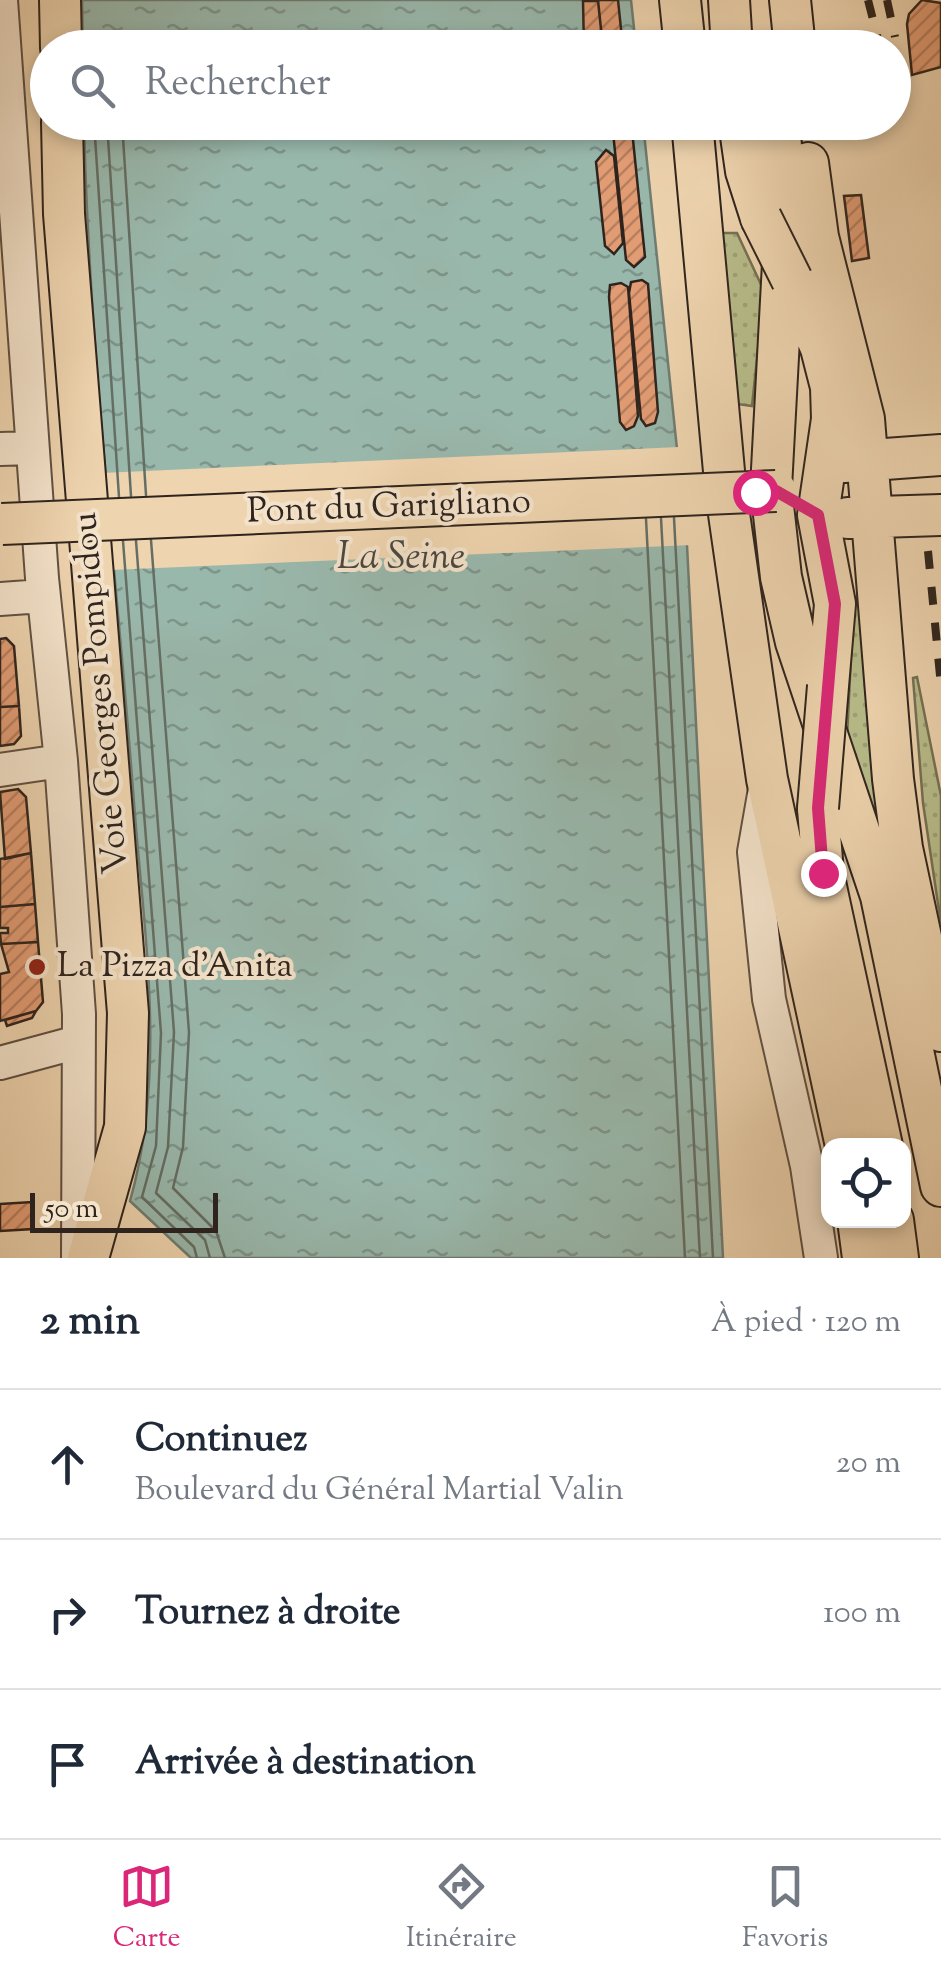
<!DOCTYPE html>
<html lang="fr">
<head>
<meta charset="utf-8">
<style>
  body { margin:0; font-family:"Sorts Mill Goudy",serif; background:#f2f2f3; color:#1f2937 }
  .controls { position:absolute; right:30px; bottom:30px; display:grid; overflow:hidden; border-radius:20px; box-shadow:0 5px 15px #0003 }
  .controls button { width:90px; height:90px; display:grid; place-items:center; padding:0; border:0; border-bottom:2px solid #e0e1e3; background:#fff; color:#1f2937; font:50px sans-serif }
  .scale { position:absolute; left:30px; bottom:25px; width:188px; box-sizing:border-box; padding-left:10px; border:5px solid #2f241d; border-top:0; font-size:28px; line-height:35px; white-space:nowrap; color:#2f241d; -webkit-text-stroke:8px #f4e3cb; paint-order:stroke }
  .stop { position:absolute; width:30px; height:30px; margin:-22px; border:8px solid #db2777; border-radius:50%; background:#fff }
  .stop.end { background:#db2777; border-color:#fff; box-shadow:0 2px 10px #0008 }
  .list { margin:0; padding:0; list-style:none }
  h2 { display:flex; justify-content:space-between; align-items:center; height:130px; margin:0; padding:0 40px; font-size:42px }
  h2 small { font-size:32px; font-weight:400; color:#747a83 }
  .list li { display:grid; grid-template-columns:65px 1fr auto; gap:30px; align-items:center; box-sizing:border-box; height:150px; padding:0 40px; border-top:2px solid #e0e1e3 }
  .list b { display:block; font-size:38px; white-space:nowrap }
  .list p { margin:0; font-size:32px; white-space:nowrap; color:#747a83 }
  .list em { font-size:32px; font-style:normal; color:#747a83 }
  .icon { flex:none; width:55px; height:55px; fill:none; stroke:currentColor; stroke-width:2; stroke-linecap:round; stroke-linejoin:round }
  .map { position:relative; flex:none; width:941px; height:1258px; overflow:hidden }
  .search { position:absolute; background:#fff; box-shadow:0 5px 15px #0003; left:30px; right:30px; top:30px; height:110px; display:flex; align-items:center; gap:25px; box-sizing:border-box; padding:0 35px; border-radius:55px; color:#747a83; font-size:38px }
  .sheet { height:580px; background:#fff }
  nav { display:flex; justify-content:space-around; align-items:center; box-sizing:border-box; height:140px; border-top:2px solid #e0e1e3; background:#fff; font-size:28px; color:#747a83 }
  nav a { display:grid; justify-items:center; gap:5px }
  nav .on { color:#db2777 }
  .map>svg:first-child { display:block }
  .grass { fill:url(#grass-dots); stroke:#747054; stroke-width:2.5 }
  .water { fill:url(#water-ripples); stroke:#6f7d73; stroke-width:2.5 }
  .pier { fill:#eed4af }
  .lines { fill:none; stroke-linecap:round; stroke-linejoin:round }
  .shore { stroke:#646e64; stroke-width:2.5 }
  .building { fill:url(#building-hatch); stroke:#2f241d; stroke-width:2.5 }
  .minor-casing { stroke:#5f5042; stroke-width:36 }
  .major-casing { stroke:#2f241d; stroke-width:44 }
  .minor { stroke:#f4e3cb; stroke-width:32 }
  .major { stroke:#eed4af; stroke-width:40 }
  .rail { stroke:#2f241d; stroke-width:8; stroke-dasharray:18 18; stroke-linecap:butt }
  .major-bridge-casing { stroke:#2f241d; stroke-width:44; stroke-linecap:butt }
  .major-bridge { stroke:#eed4af; stroke-width:40 }
  .route { stroke:#db2777; stroke-width:12 }
  .poi-dot { fill:#8f2418; stroke:#f4e3cb; stroke-width:4 }
  .labels { text-anchor:middle; dominant-baseline:central; stroke-width:8; stroke-linejoin:round; paint-order:stroke }
  .street-label { font-size:35px; fill:#2f241d; stroke:#f4e3cb }
  .poi-label { font-size:35px; fill:#2f241d; stroke:#f4e3cb; text-anchor:start }
  .water-label { font-size:38px; font-style:italic; fill:#4a4941; stroke:#f4e3cb }
</style>
</head>
<body>
<div class="map">
<svg width="941" height="1258" viewBox="0 0 941 1258">
  <defs>
    <pattern id="grass-dots" width="8" height="8" patternUnits="userSpaceOnUse" patternTransform="scale(2.5)"><rect width="8" height="8" fill="#b8bd8b"/><path d="M2 2h.1M6 6h.1" fill="none" stroke="#9ea278" stroke-width="1.8" stroke-linecap="round"/></pattern>
    <pattern id="water-ripples" width="26" height="14" patternUnits="userSpaceOnUse" patternTransform="scale(2.5)"><rect width="26" height="14" fill="#99b8ac"/><path d="M2 4q2-2 4 0t4 0M15 11q2-2 4 0t4 0" fill="none" stroke="#7d958b"/></pattern>
    <pattern id="building-hatch" width="6" height="6" patternUnits="userSpaceOnUse" patternTransform="scale(2.5)"><rect width="6" height="6" fill="#e29c74"/><path d="M-1 1l2-2M0 6l6-6M5 7l2-2" fill="none" stroke="#b87f5f"/></pattern>
  </defs>
  <rect width="100%" height="100%" fill="#eed4af"/>
  <filter id="stains"><feTurbulence type="fractalNoise" baseFrequency=".002" numOctaves="4"/><feColorMatrix values="0 0 0 0 .2 0 0 0 0 .09 0 0 0 0 .02 0 0 0 .5 -.17"/></filter>
  <radialGradient id="worn" r=".72"><stop offset=".6" stop-color="#630" stop-opacity="0"/><stop offset="1" stop-color="#630" stop-opacity=".3"/></radialGradient>
  <path class="grass" d="M719 233H737L764 291 752 406 737 404Z
    M867 591 893 860 846 757 854 598Z
    M917 677 941 796V924L923 803 913 678Z"/>
  <path class="water" d="M82 0H631L636 47H83Z
    M84 123H643L687 545 723 1258H191L130 1201C167 1071 144 935 134 803 117 576 89 349 84 123Z"/>
  <path class="pier" d="M679 447 692 545 111 570 101 473Z"/>
  <g class="lines">
    <path class="shore" d="M94 122 119 497
      M107 122 131 496
      M122 122 146 495
      M661 518 700 1258
      M674 518 713 1258
      M646 519 685 1258
      M151 540 189 1032 183 1147 173 1188 216 1231 225 1258
      M123 541 161 1033 156 1146 142 1197 194 1247 197 1258
      M136 541 174 1032 168 1147 156 1193 205 1240 210 1258"/>
  </g>
  <path class="building" d="M598 0H618L623 48H603Z
    M922 0 941 3V67L912 75 907 24 909 14Z
    M583 1H598L603 48H584Z
    M626 123 632 130 645 257 634 267 626 260 613 132 617 125Z
    M606 150 614 156 623 243 614 254 605 246 596 162Z
    M861 195 869 258 852 261 844 196Z
    M642 280 648 284 658 412 655 423 646 426 641 419 629 293 631 282Z
    M621 283 628 287 638 416 634 426 626 430 620 422 609 297 610 285Z
    M6 638 14 646 19 706 0 707V639Z
    M19 706 21 736 14 744 0 746V707Z
    M18 789 26 797 31 853 5 859 0 792Z
    M31 853 35 904 0 907V859Z
    M35 904 38 942 1 944 0 933H8V928H0V907Z
    M38 942 43 1002 36 1011 0 1021V974L9 972 1 944Z
    M36 1011 32 1018 7 1026 5 1020Z
    M32 1202 33 1229 0 1231V1204Z"/>
  <g class="lines">
    <g class="minor-casing">
      <path id="minor" d="M1 0 42 578 61 761 79 1014 78 1258
        M0 449 32 448
        M0 599 43 596
        M0 770 61 761
        M765 789 754 852 769 999 807 1166 821 1258
        M0 1063 78 1042"/>
    </g>
    <g class="major-casing">
      <path id="major" d="M60 0 61 48
        M680 0 685 48
        M729 0 732 48
        M790 0 795 48
        M62 122 64 214 128 1013 125 1127 88 1258
        M692 122 726 493 767 779 846 1146
        M739 122 746 171 761 218
        M779 122 786 207 771 488 781 577 796 642 881 896 941 1186
        M808 163 818 237 864 419 893 779 902 848 941 1031
        M792 280 821 348 831 387 832 419 818 515 835 604 828 686
        M844 462 941 455
        M848 518 941 515
        M818 808 823 873 882 1146
        M858 1220 863 1258
        M893 1220 898 1258"/>
    </g>
    <use href="#minor" class="minor"/>
    <use href="#major" class="major"/>
    <path class="rail" d="M868 0 878 39
      M887 0 895 37
      M928 551 941 686"/>
    <g class="major-bridge-casing">
      <path id="major-bridge" d="M761 218 792 280
        M2 524 776 491
        M818 808 828 686"/>
    </g>
    <use href="#major-bridge" class="major-bridge"/>
  </g>
  <g class="lines">
    <path class="route" d="M755 492 776 491 818 515 835 604 818 808 823 873"/>
  </g>
  <circle class="poi-dot" cx="37" cy="967" r="10"/>
  <g class="labels">
    <g class="street-label">
      <text transform="translate(389 508) rotate(-2)">Pont du Garigliano</text>
      <text transform="translate(102 693) rotate(-95)">Voie Georges Pompidou</text>
    </g>
    <g class="poi-label">
      <text x="57" y="967">La Pizza d'Anita</text>
    </g>
    <g class="water-label">
      <text x="401" y="559">La Seine</text>
    </g>
  </g>
  <rect width="100%" height="100%" filter="url(#stains)"/>
  <rect width="100%" height="100%" fill="url(#worn)"/>
</svg>
<div class="controls">
<button><svg class="icon" aria-label="locate" viewBox="0 0 24 24"><circle cx="12" cy="12" r="6"/><path d="M12 2v4M12 18v4M2 12h4M18 12h4"/></svg></button>
</div>
<div class="scale">50 m</div>
<div class="stop" style="left:755px;top:492px"></div>
<div class="stop end" style="left:823px;top:873px"></div>
<div class="search"><svg class="icon" aria-label="search" viewBox="0 0 24 24"><circle cx="10" cy="10" r="6"/><path d="M15 15l6 6"/></svg>Rechercher</div>
</div>
<section class="sheet">
<h2>2 min<small>À pied · 120 m</small></h2>
<ul class="list">
<li><svg class="icon" aria-label="ahead" viewBox="0 0 24 24"><path d="M12 20V5M6 11l6-6 6 6"/></svg><div><b>Continuez</b><p>Boulevard du Général Martial Valin</p></div><em>20 m</em></li>
<li><svg class="icon" aria-label="right" viewBox="0 0 24 24"><path d="M7 20v-9h11M14 6l5 5-5 5"/></svg><div><b>Tournez à droite</b></div><em>100 m</em></li>
<li><svg class="icon" aria-label="arrive" viewBox="0 0 24 24"><path d="M6 21V4h12l-3 4 3 4H6"/></svg><div><b>Arrivée à destination</b></div></li>
</ul>
</section>
<nav>
<a class="on"><svg class="icon" aria-label="map" viewBox="0 0 24 24"><path d="M3 6l6-2 6 2 6-2v14l-6 2-6-2-6 2zM9 4v14M15 6v14"/></svg>Carte</a>
<a><svg class="icon" aria-label="directions" viewBox="0 0 24 24"><path d="M12 3l9 9-9 9-9-9zM9 14v-3h6M13 9l2 2-2 2"/></svg>Itinéraire</a>
<a><svg class="icon" aria-label="saved" viewBox="0 0 24 24"><path d="M7 4h10v16l-5-4-5 4z"/></svg>Favoris</a>
</nav>
</body>
</html>
